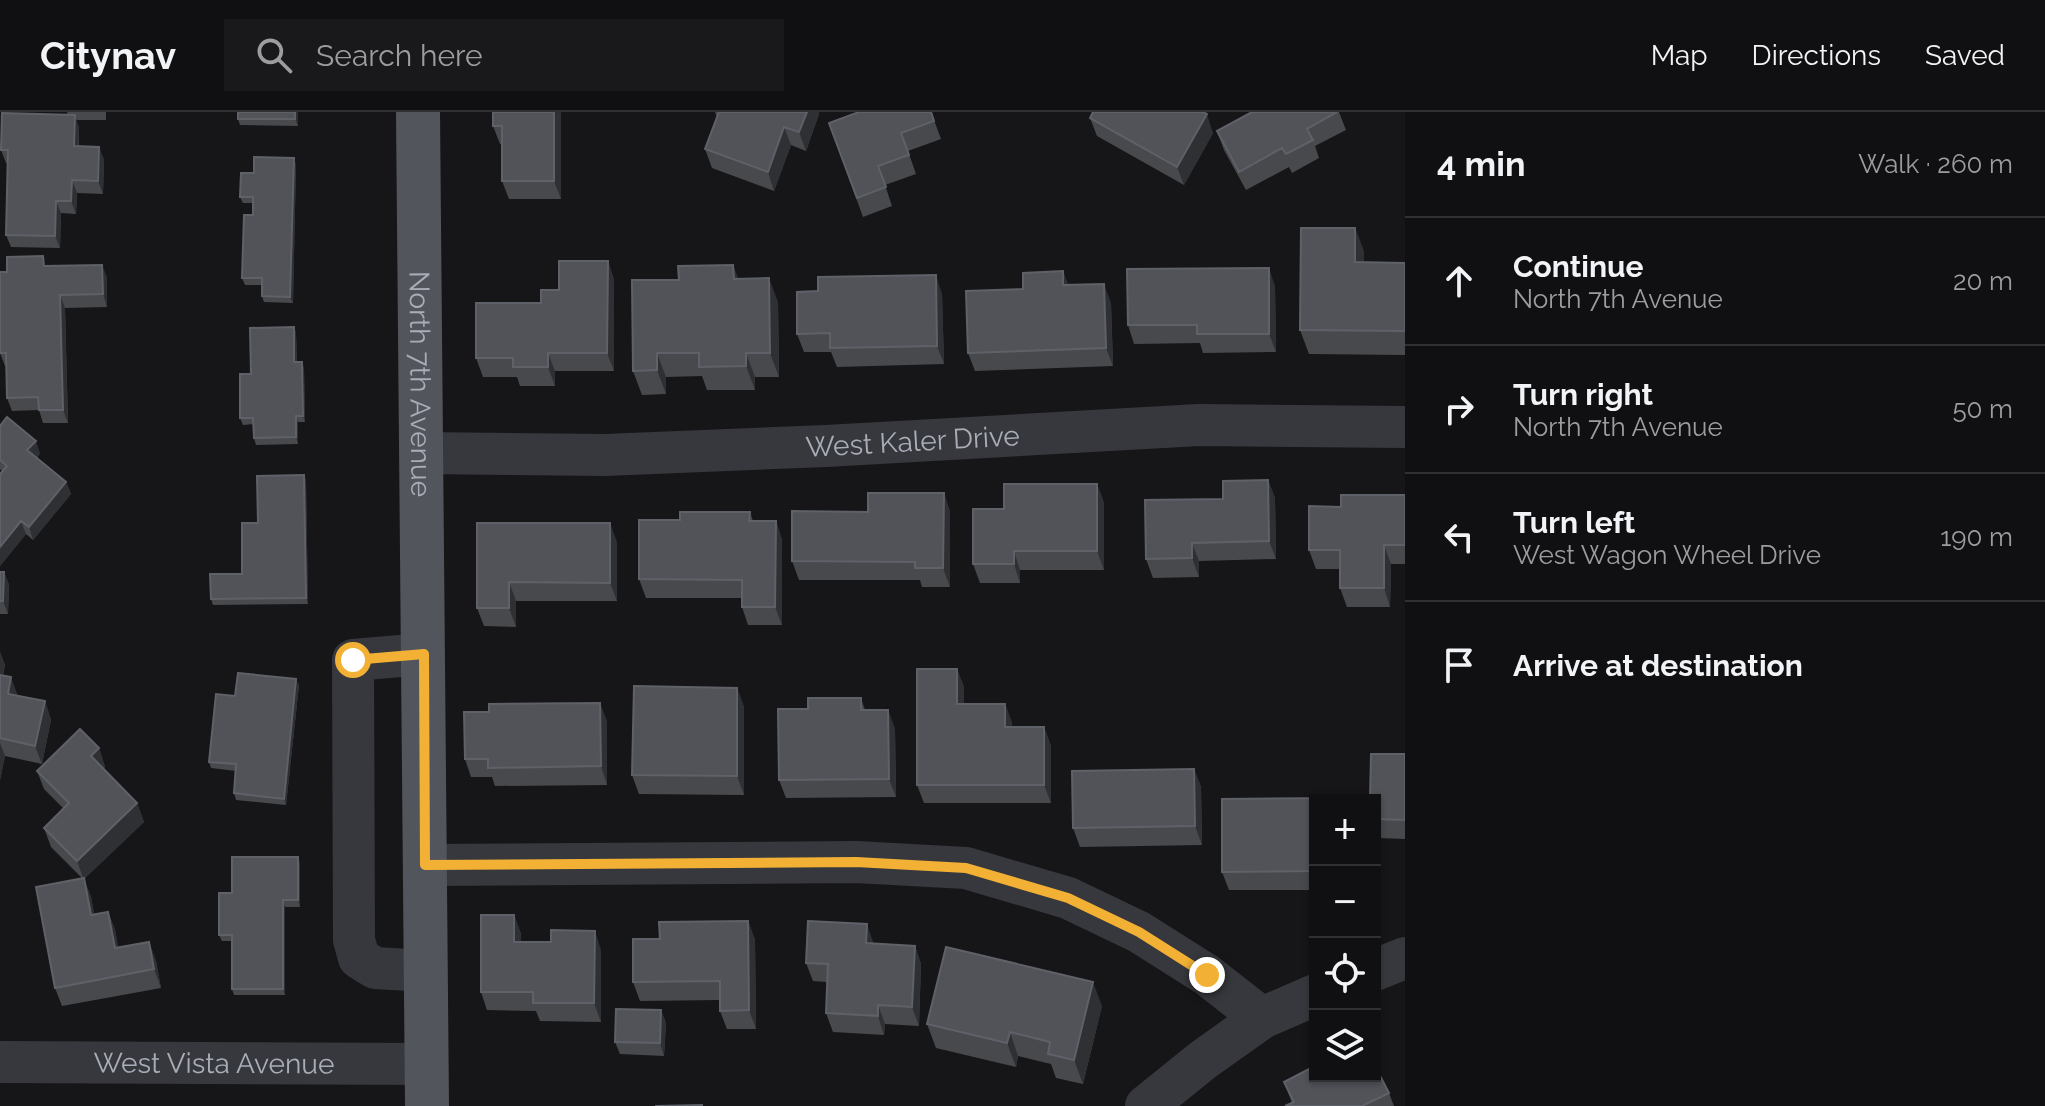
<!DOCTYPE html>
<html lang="en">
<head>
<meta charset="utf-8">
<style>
  body { margin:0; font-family:Raleway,sans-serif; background:#19191b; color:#f1f3f6 }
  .controls { position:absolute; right:24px; bottom:24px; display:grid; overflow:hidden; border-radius:0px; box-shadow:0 2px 6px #0004 }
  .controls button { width:72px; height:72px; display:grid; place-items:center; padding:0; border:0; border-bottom:2px solid #303032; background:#101012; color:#f1f3f6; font:40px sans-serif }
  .stop { position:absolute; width:24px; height:24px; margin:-18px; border:6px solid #f2b134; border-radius:50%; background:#fff }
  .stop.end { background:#f2b134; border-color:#fff; box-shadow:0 2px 8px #0008 }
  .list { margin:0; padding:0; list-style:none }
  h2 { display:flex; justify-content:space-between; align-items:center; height:104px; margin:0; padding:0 32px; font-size:34px }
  h2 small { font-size:26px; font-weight:400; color:#9c9d9f }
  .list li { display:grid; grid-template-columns:52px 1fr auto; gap:24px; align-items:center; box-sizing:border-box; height:128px; padding:0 32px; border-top:2px solid #303032 }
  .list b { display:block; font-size:30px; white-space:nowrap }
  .list p { margin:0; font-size:26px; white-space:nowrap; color:#9c9d9f }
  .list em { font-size:26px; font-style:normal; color:#9c9d9f }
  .icon { flex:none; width:44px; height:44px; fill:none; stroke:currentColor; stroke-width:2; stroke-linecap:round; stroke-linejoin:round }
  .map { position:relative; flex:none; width:1405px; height:994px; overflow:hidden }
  header { display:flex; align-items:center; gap:48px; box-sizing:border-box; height:112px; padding:0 40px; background:#101012; border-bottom:2px solid #303032 }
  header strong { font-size:38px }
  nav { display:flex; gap:44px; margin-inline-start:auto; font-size:28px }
  .search { width:560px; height:72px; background:#19191b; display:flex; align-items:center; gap:20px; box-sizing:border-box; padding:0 28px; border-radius:0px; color:#9c9d9f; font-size:30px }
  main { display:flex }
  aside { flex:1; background:#101012 }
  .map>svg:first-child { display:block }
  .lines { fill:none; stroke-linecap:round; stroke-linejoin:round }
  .minor { stroke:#37383d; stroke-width:42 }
  .major { stroke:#53555c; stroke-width:44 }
  .wall { fill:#47494d }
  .shaded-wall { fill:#2f3033 }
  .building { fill:#525359; stroke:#5f6168; stroke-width:2 }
  .route { stroke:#f2b134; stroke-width:10 }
  .labels { text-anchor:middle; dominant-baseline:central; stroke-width:6; stroke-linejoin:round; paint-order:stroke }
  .street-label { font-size:28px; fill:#a8adb8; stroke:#111113 }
</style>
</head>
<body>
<header>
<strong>Citynav</strong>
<div class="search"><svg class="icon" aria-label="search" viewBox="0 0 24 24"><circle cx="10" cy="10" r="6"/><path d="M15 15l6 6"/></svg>Search here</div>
<nav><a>Map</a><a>Directions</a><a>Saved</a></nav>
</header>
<main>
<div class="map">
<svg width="1405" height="994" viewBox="0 0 1405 994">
  <rect width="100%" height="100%" fill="#161618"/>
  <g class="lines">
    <g class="minor">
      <path id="s1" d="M421 341 605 343 826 334 1199 313 1405 315"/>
      <path d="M424 542 353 548 354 828 359 846 375 856 426 859"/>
      <path d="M425 753 856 750 966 756 1068 786 1139 820 1207 863 1262 906"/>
      <path d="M1375 858 1405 846"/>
      <path id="s2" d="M0 950 427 952"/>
      <path d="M1146 994 1203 948 1262 906 1315 883"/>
    </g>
    <path class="major" id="s3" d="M418 0 427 994"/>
  </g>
  <path class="wall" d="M67 0H106V8H76L79 16V34L104 47 103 82 77 81 76 102 61 101 60 136 11 135 6 123 8 51H6L1 38 68 3Z
    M238 0H298V14L240 13 238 7Z
    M561 0V87H509L502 69V32H500L493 14Z
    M715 0H819V2L806 39 791 33 774 79 712 56 705 37 717 6Z
    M931 0 941 27 908 39 916 62 885 73 892 94 863 105 829 11Z
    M1252 0H1339L1346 18 1315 34 1319 46 1292 61 1289 55 1246 78 1224 38 1217 19Z
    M1090 6 1213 21 1184 73 1097 24Z
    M296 52 293 191 264 190 262 184V173H245L242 166 253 103V91H243L240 85 254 61Z
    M1355 116 1364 140V150L1405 151V243L1309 242 1300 218Z
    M608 149 614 168V259H555V274H520L517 265H483L476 246 541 191 559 178Z
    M47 154 107 165V195L65 196 68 311H43L39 298 12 299 7 286 6 254H5L0 241 7 160Z
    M1063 159 1068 173 1111 191 1113 254 975 259 968 241 1023 177Z
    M739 167 778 190 779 265H755V278H707L702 264 666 265V282L642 283 633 259Z
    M1275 174 1276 240 1203 241 1200 231 1134 232 1128 213Z
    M942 182 944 252 837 255 831 240H804L797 222Z
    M294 215 296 221 297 250 304 256 305 310H298V332L256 333 254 326V312L243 313 240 306 251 262Z
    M0 314 40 341 37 346 66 370 71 382 33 428 26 422 0 454V362L2 359 0 357Z
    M304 363 306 369 308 492 213 493 211 487 242 462Z
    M1268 368 1275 386 1276 447 1199 449V465L1153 466 1146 447 1223 387Z
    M1097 372 1104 391V458H1020V471H980L973 452 1004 397Z
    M944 381 950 400V475H922L920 468H799L792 449 868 400Z
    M1405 383V452H1391L1390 495H1347L1340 476V457H1316L1309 438 1341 395Z
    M750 400 753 409H776L782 428V513H748L742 495V486H646L639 467 680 408Z
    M477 411 617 430V489H516V515L484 514 477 496Z
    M0 460H4L9 473 8 502H0Z
    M0 540 5 553 3 564 18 584 45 589 51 608 42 652 5 644 0 668Z
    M957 557 964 575V592H1005L1012 611V615H1044L1051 634V691H924L917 673Z
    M299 573 286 693 236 688 234 681 236 659 211 656 209 650Z
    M737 576 744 595V683L639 682 632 663Z
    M861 586 865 598 895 616 896 685 786 686 779 668 808 597Z
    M607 609V673L495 674 492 665H471L465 647Z
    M99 636 105 655 103 657 137 691 144 710 84 767 91 785 94 802 108 800 115 818 118 836 149 830 156 849 161 876 62 894 55 876 83 767 51 735 44 716 64 697 44 677 37 659Z
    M1405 642V727L1377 726 1375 721V688Z
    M1194 657 1201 675 1202 733 1080 735 1073 716Z
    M1346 686 1347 688H1315V778H1229L1222 760V687Z
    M298 745 300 752V795H285V883H234L232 877V829H222L219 823 232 781Z
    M514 803 521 822V830L601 838V910L540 909 536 899 487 898 481 880Z
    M748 809 755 828 756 917H727L720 899V888L640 889 633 870 660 827Z
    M873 830V832L915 834 921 852 919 914 885 912 884 923 833 920 826 901 827 870 813 869 806 851Z
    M1102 894 1083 972 1056 966 1051 952 1018 944 1016 955 936 936 927 912Z
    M661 898 666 911 664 944 620 942 615 930Z
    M1284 970 1389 981 1394 994H1285L1292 991Z"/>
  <path class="shaded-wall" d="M295 0H298V14L295 7Z
    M554 0H561V87L554 69Z
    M807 0H819V2L806 39 799 20Z
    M1207 2 1213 21 1184 73 1177 55Z
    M75 3 79 16 78 47 74 34Z
    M784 15 791 33 774 79 768 60Z
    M99 35 104 47 103 82 98 69Z
    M294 46 296 52 293 191 290 185Z
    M72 68 77 81 76 102 71 89Z
    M56 89 61 101 60 136 55 124Z
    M1355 116 1364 140V174L1355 150Z
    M608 149 614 168V259L607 241Z
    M102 153 107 165V195L103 182Z
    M733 153 742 176 734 167Z
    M1269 156 1275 174 1276 240 1269 222Z
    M1063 159 1070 178 1063 173Z
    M936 163 942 182 944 252 937 234Z
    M769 166 778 190 779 265 770 241Z
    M1104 172 1111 191 1113 254 1106 236Z
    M60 183 65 196 68 311 63 298Z
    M294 215 296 221 297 257 294 250Z
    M548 241 555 259V274L548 255Z
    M657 241 666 265V282L657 258Z
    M746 241 755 265V278L746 254Z
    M302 250 304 256 305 310 303 304Z
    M296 304 298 310V332L296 325Z
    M36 329 40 341 32 351 27 338Z
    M304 363 306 369 308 492 306 486Z
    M1268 368 1275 386 1276 447 1269 429Z
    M66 370 71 382 33 428 29 415Z
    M1097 372 1104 391V458L1097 439Z
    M944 381 950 400V475L943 456Z
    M21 409 26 422 0 454V435Z
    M776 409 782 428V513L775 495Z
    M610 411 617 430V489L610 471Z
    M1192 431 1199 449V465L1192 446Z
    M1384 433 1391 452 1390 495 1384 476Z
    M1014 439 1020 458V471L1014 452Z
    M4 460 9 473 8 502 3 489Z
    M509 470 516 489V515L509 496Z
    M0 540 5 553 0 576Z
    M957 557 964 575V611L957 592Z
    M11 565 18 584 8 582Z
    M296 567 299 573 286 693 284 687Z
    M737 576 744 595V683L737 664Z
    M45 589 51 608 42 652 35 634Z
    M600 591 607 609V673L601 654Z
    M1005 592 1012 611V634L1005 615Z
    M888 598 895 616 896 685 889 667Z
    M1044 615 1051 634V691L1044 673Z
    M0 631 5 644 0 668Z
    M99 636 105 655 97 662 91 644Z
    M1194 657 1201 675 1202 733 1195 714Z
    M137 691 144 710 84 767 91 785 98 822 91 803 84 768 77 749Z
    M298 745 300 752V795L298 788Z
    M283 788 285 795V883L283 877Z
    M108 800 115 818 122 855 115 836Z
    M514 803 521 822V849L514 830Z
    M748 809 755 828 756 917 749 898Z
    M867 812 873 830V850L866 831Z
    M595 819 601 838V910L594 891Z
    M149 830 156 849 161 876 154 857Z
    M915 834 921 852 919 914 912 895Z
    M1093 870 1102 894 1083 972 1074 948Z
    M878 893 885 912 884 923 878 904Z
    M661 898 666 911 664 944 660 931Z
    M1010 920 1018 944 1016 955 1007 931Z"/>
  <path class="building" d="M238 0H295V7H238Z
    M493 0H554V69H502V14H493Z
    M719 0H807L799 20 784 15 768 60 705 37Z
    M859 0H931L934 9 901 21 909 43 878 54 886 75 857 86 829 11Z
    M1093 0H1203L1207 2 1177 55 1090 6Z
    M1252 0H1337L1307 17 1313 28 1286 42 1282 36 1239 60 1217 19Z
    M2 1 75 3 74 34 99 35 98 69 72 68 71 89H56L55 124 6 123 8 38H1Z
    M254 45 294 46 290 185 262 184V166H242L244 103H253V85H240L241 61H254Z
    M1301 116H1355V150L1405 151V219L1300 218Z
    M43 144 44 154 102 153 103 182 60 183 63 298H39L38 285 7 286 6 241H0V160H7V145Z
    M559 149H608L607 241H548V255H513V246H476V191H541V178H559Z
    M733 153 734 167 769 166 770 241H746V254L699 255V241H657V258L633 259 632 168H679L678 154Z
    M1269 156V222H1197V213H1128L1127 157Z
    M1063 159V173L1104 172 1106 236 968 241 966 179 1023 177V161Z
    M936 163 937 234 830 236V221L797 222V180L818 179V165Z
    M294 215V250H302L303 304H296V325L254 326 253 306H240V262H251L250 216Z
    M7 305 36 329 27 338 66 370 29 415 21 409 0 435V362L7 354 0 348V314Z
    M304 363 306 486 211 487 210 462H242V411H258L257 364Z
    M1268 368 1269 429 1192 431V446L1146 447 1145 388 1223 387V369Z
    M1004 372H1097V439H1014V452H973V397H1004Z
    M868 381H944L943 456H915V450L792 449V399L868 400Z
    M1341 383H1405V433H1384V476H1340V438H1309V394L1341 395Z
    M680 400H750L749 409H776L775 495H742V468L639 467V408H680Z
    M477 411H610V471L509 470V496H477Z
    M0 460H4L3 489H0Z
    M917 557H957V592H1005V615H1044V673H917Z
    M238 561 296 567 284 687 234 681 236 652 209 650 216 582 235 584Z
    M0 563 11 565 8 582 45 589 35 634 0 626Z
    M634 574 737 576V664L632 663Z
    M808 586H861V598H888L889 667 779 668 778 597H808Z
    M600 591 601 654 488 656V647H465L464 600H489V592Z
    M80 617 99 636 91 644 137 691 77 749 44 716 69 691 37 659Z
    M1371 642H1405V708L1375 707V688H1370Z
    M1194 657 1195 714 1073 716 1072 659Z
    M1346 686V688H1315V759L1222 760V687Z
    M232 745H298V788H283V877H232V823H219V781H232Z
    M84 766 91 803 108 800 115 836 149 830 154 857 55 876 36 775Z
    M481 803H514V830H551V818L595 819 594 891H533V880H481Z
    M748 809 749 898 720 899V869L633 870V827H660L659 810Z
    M808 809 867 812 866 831 915 834 912 895 878 893V904L826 901 828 852 806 851Z
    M946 835 1093 870 1074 948 1048 942 1050 930 1010 920 1007 931 927 912Z
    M616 897 661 898 660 931 615 930Z
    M1315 954V964H1375V954L1389 981 1362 994H1285L1294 990 1284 970Z
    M702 993V994H655Z"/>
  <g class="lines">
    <path class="route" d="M353 548 424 542 425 753 856 750 966 756 1068 786 1139 820 1207 863"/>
  </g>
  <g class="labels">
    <g class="street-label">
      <text stroke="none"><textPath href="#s3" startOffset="272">North 7th Avenue</textPath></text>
      <text stroke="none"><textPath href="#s1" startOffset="492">West Kaler Drive</textPath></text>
      <text stroke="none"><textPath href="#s2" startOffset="214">West Vista Avenue</textPath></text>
    </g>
  </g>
</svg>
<div class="controls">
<button>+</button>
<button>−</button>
<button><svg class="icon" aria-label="locate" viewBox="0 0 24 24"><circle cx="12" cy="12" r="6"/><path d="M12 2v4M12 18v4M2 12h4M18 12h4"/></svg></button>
<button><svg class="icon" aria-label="layers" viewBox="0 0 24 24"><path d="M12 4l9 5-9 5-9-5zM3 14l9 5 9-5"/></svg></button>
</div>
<div class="stop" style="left:353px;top:548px"></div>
<div class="stop end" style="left:1207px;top:863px"></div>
</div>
<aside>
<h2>4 min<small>Walk · 260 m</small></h2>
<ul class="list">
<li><svg class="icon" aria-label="ahead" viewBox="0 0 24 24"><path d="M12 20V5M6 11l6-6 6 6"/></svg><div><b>Continue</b><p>North 7th Avenue</p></div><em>20 m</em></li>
<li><svg class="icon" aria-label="right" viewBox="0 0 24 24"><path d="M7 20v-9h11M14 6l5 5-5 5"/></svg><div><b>Turn right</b><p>North 7th Avenue</p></div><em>50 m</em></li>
<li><svg class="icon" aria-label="left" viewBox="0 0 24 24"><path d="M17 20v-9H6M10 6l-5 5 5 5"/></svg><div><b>Turn left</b><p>West Wagon Wheel Drive</p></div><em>190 m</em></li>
<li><svg class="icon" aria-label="arrive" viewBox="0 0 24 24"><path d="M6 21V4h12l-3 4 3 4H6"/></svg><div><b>Arrive at destination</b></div></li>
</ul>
</aside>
</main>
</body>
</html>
